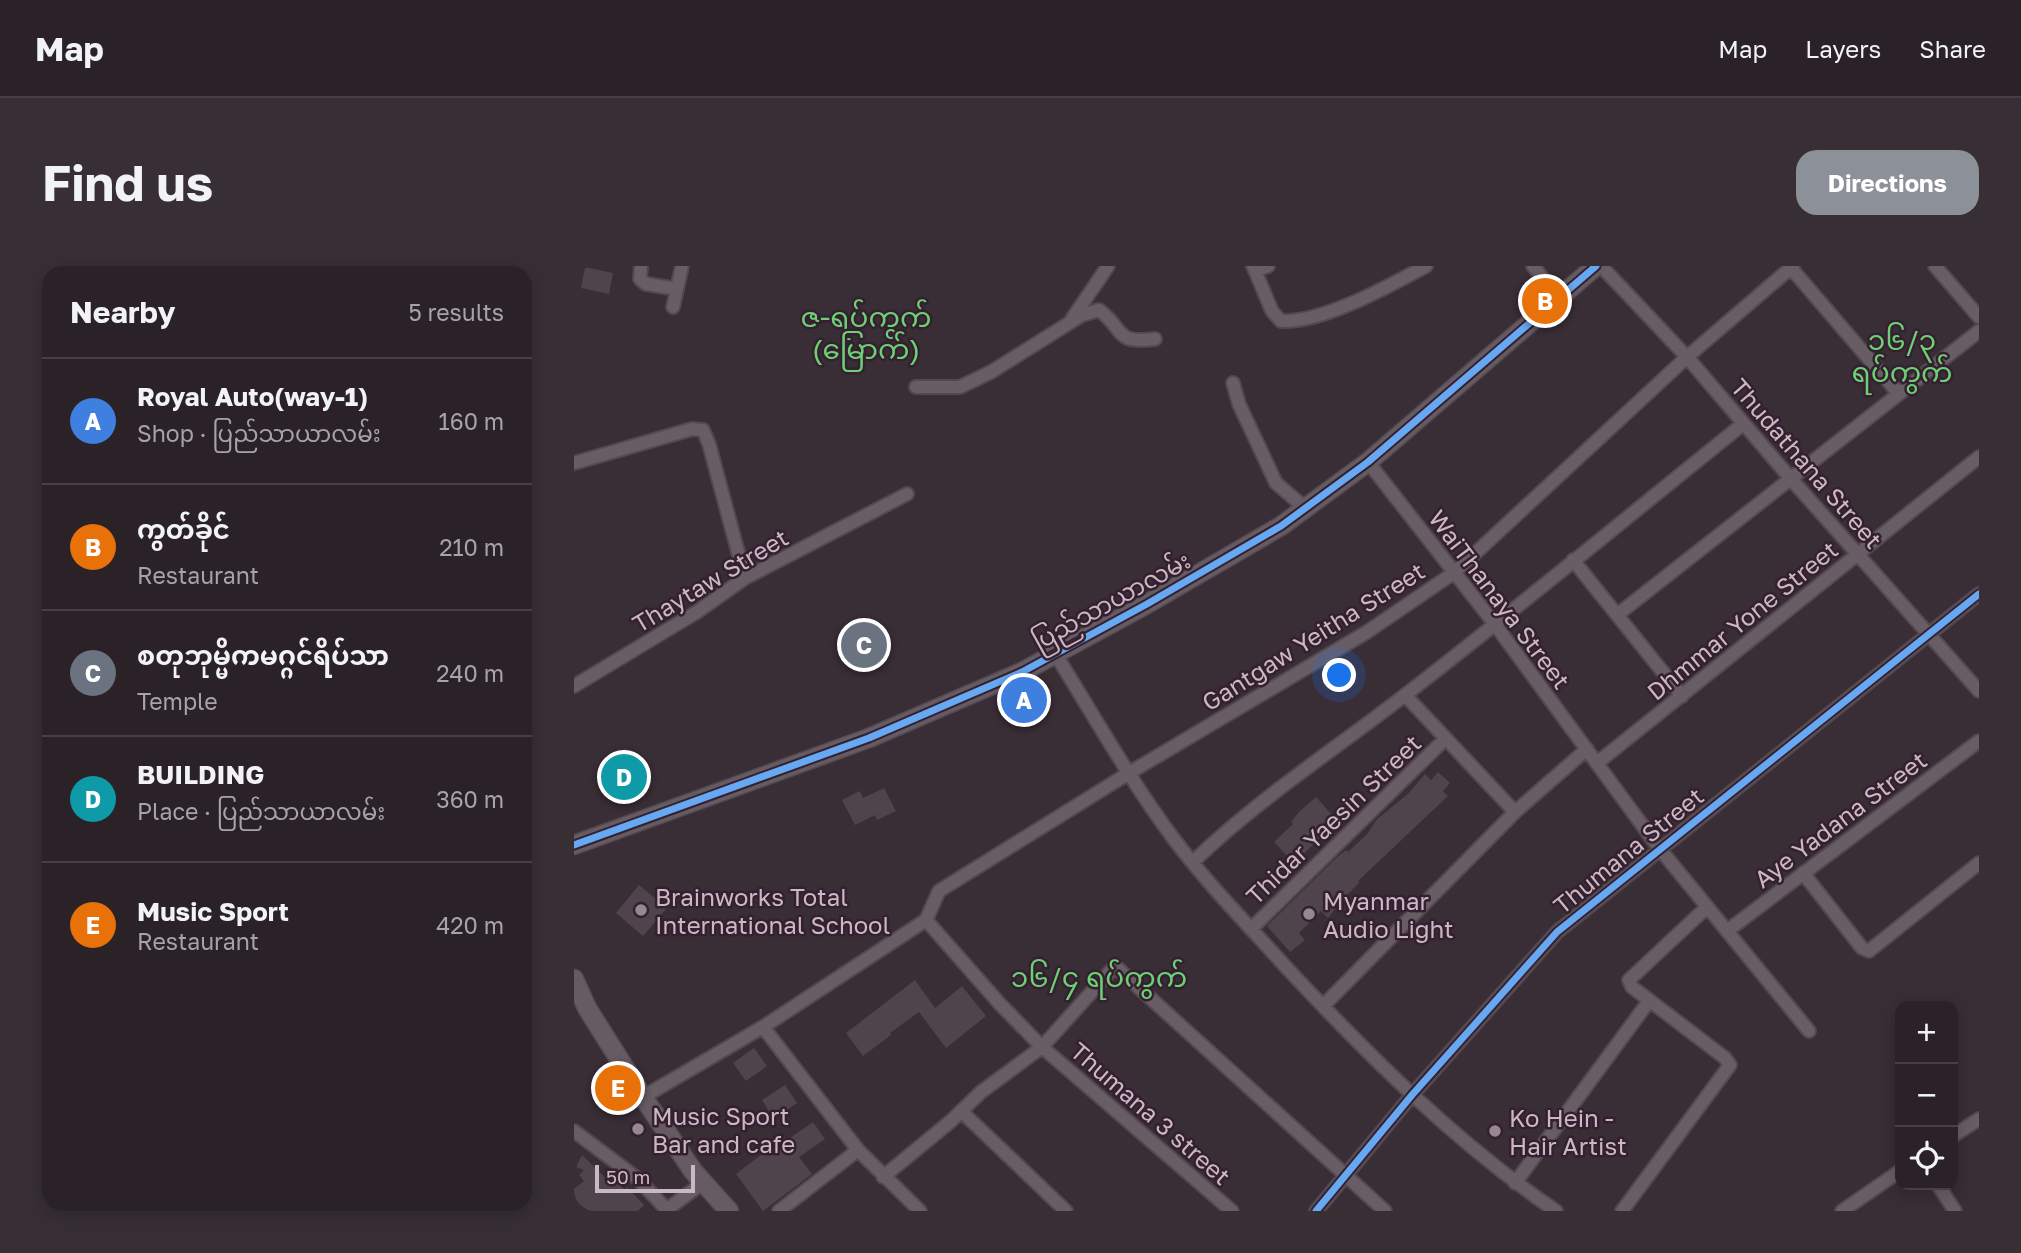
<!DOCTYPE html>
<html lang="en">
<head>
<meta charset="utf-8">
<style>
  body { margin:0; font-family:"Golos Text","Noto Sans Myanmar",sans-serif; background:#372f34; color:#f1f3f6 }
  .controls { position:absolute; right:21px; bottom:21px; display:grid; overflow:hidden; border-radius:14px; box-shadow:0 4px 18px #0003 }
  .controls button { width:63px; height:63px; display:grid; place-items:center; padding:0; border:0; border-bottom:2px solid #473f45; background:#2b2228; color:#f1f3f6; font:35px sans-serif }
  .scale { position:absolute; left:21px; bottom:18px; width:100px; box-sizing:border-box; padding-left:7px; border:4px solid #cab8c5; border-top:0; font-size:19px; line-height:24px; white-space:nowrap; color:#cab8c5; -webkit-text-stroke:5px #352030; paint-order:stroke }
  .you { position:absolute; left:766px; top:410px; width:24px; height:24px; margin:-18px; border:5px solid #fff; border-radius:50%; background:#1a73e8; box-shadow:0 0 0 10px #1a73e833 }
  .badge { display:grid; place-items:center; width:46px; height:46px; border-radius:50%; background:#8c9099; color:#fff; font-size:23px; font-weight:700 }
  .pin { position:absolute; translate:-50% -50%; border:4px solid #fff; box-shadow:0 2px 7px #0006 }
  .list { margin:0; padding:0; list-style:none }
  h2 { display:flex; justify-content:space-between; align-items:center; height:91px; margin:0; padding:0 28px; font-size:30px }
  h2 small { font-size:23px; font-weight:400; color:#a6a4a8 }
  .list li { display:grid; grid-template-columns:46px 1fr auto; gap:21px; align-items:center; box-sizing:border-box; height:126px; padding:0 28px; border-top:2px solid #473f45 }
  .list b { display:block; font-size:26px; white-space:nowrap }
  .list p { margin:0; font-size:23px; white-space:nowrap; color:#a6a4a8 }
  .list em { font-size:23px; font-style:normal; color:#a6a4a8 }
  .icon { flex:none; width:38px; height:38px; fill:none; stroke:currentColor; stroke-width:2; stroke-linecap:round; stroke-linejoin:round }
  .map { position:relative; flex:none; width:1405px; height:945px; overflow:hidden; border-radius:21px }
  header { display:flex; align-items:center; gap:42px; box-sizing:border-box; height:98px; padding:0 35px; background:#2b2228; border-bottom:2px solid #473f45 }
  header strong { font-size:33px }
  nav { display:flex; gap:38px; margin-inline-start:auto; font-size:24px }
  .intro { display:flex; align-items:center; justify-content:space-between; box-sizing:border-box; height:168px; padding:0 42px }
  h1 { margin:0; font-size:49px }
  .button { padding:18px 32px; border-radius:21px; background:#8c9099; color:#fff; font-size:24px; font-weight:700 }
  main { display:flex; gap:42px; padding:0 42px }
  aside { flex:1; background:#2b2228; border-radius:21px; box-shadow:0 4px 18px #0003 }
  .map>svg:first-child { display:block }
  .building { fill:#4f444c }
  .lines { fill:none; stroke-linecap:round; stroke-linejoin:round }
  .street-casing { stroke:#524950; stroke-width:16 }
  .secondary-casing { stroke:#524950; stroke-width:21 }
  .street { stroke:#685d64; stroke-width:12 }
  .secondary { stroke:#665b63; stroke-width:18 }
  .cycleway-casing { stroke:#352030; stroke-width:11 }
  .cycleway { stroke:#66a8f1; stroke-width:7 }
  .poi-dot { fill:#978793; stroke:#352030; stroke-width:2.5 }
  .labels { text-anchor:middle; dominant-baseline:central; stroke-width:5; stroke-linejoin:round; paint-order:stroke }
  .street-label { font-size:24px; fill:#cab8c5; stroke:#352030 }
  .poi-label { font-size:24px; fill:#cab8c5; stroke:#352030; text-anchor:start }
  .quarter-label { font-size:28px; fill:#6cd174; stroke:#352030 }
</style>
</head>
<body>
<header>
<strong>Map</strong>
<nav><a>Map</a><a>Layers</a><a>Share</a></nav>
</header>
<div class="intro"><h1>Find us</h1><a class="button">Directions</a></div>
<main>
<aside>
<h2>Nearby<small>5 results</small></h2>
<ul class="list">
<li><span class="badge" style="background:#3f7fe0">A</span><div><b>Royal Auto(way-1)</b><p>Shop · ပြည်သာယာလမ်း</p></div><em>160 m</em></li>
<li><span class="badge" style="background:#e8710a">B</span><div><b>ကွတ်ခိုင်</b><p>Restaurant</p></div><em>210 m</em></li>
<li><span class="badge" style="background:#6b7280">C</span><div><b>စတုဘုမ္မိကမဂ္ဂင်ရိပ်သာ</b><p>Temple</p></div><em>240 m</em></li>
<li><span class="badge" style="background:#0f9aa8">D</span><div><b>BUILDING</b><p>Place · ပြည်သာယာလမ်း</p></div><em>360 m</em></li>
<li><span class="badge" style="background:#e8710a">E</span><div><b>Music Sport</b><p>Restaurant</p></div><em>420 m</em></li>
</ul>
</aside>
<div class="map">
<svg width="1405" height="945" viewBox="0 0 1405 945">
  <rect width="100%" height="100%" fill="#392d36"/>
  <path class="building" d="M11 1 39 7 35 28 7 22Z
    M52 482 66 520 44 529 31 492Z
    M864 506 876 517 869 525 874 530 784 615 785 617 769 633 754 652 747 645 725 667 731 674 716 686 693 660 762 592 772 584 774 586 794 567 803 553 835 527 851 508 857 514Z
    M310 522 322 545 303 554 301 549 281 559 268 534 286 525 289 532Z
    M742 531 759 550 740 566 746 572 720 597 700 576 719 558 717 556 725 546Z
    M65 619 93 642 69 670 42 647Z
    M341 714 361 742 388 720 412 750 372 782 345 746 316 767 317 769 289 790 272 767Z
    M180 782 193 800 172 815 159 797Z
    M211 819 223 837 200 853 188 834Z
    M239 856 251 873 225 891 238 908 189 945 162 908 210 871 213 874Z
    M8 889 37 917 40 914 51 924 53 921 70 939 64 945H0V923L10 915 5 909 10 904 2 901Z"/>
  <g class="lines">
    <g class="street-casing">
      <path id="street" d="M67 0 66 13 72 18 103 23
        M679 0 698 45 707 55C749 57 815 20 852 0
        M959 0 985 32
        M1027 0 1113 91 1217 213 1405 425
        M1361 0 1405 51
        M1217 2 1325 128
        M681 5 694 0
        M99 41 108 0
        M498 53 534 0
        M659 117 665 138 702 217 731 242
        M342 121H386L417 106 508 49 525 44C552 64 539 78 581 73
        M794 196 920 357 1085 582 1235 765
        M0 197 118 163 129 164 135 178 171 312
        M999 294 1108 430
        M1043 349 1405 65
        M482 389C520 450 556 514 599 572 633 617 673 658 711 700 794 789 881 876 982 945
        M0 420 123 346 171 312 333 228
        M831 429 941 546
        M1023 497 1405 191
        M619 596C684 533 760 484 831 429 945 341 1057 248 1169 158
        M1229 607 1288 682 1295 685 1405 597
        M352 654 365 625 555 507 793 366 881 306 1113 91 1219 0
        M352 654 426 738 468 781 658 945
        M677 663 871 473
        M1153 665 1405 475
        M749 740 941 546 1013 483
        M189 761 284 884 346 945
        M69 831 189 761 352 654
        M387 845 492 945
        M0 865 64 913 94 945
        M1379 870 1405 853
        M309 911 377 855 407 826 468 781 541 700 811 945
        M941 917 1075 735
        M1364 919 1381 945
        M91 945 130 916
        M205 945 284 884
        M742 945 838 829 983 666 1405 328
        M1048 945 1156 799 1151 792 1058 721 1055 714 1133 641
        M1268 945 1326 905"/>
    </g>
    <g class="secondary-casing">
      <path id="secondary" d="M0 579 295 472 448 406 573 338 707 260 794 196 1022 0
        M0 713 13 742 69 831 119 905 155 945"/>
    </g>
    <use href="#street" class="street"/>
    <use href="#secondary" class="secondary"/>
    <g class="cycleway-casing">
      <path id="cycleway" d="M0 579 295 472 448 406 573 338 707 260 794 196 1022 0
        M742 945 838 829 983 666 1405 328"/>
    </g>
    <use href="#cycleway" class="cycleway"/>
  </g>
  <g class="poi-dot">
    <circle cx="67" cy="644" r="7"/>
    <circle cx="735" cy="648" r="7"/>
    <circle cx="64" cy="863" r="7"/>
    <circle cx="921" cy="865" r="7"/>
  </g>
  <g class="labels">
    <g class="street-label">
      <text transform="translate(1233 197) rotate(49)">Thudathana Street</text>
      <text transform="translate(136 314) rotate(-31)">Thaytaw Street</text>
      <text transform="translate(926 333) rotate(53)">WaiThanaya Street</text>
      <text transform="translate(537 334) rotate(-29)">ပြည်သာယာလမ်း</text>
      <text transform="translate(1168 354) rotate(-39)">Dhmmar Yone Street</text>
      <text transform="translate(739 370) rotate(-32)">Gantgaw Yeitha Street</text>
      <text transform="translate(759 553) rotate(-44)">Thidar Yaesin Street</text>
      <text transform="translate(1266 553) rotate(-37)">Aye Yadana Street</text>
      <text transform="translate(1054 584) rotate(-39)">Thumana Street</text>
      <text transform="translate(577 847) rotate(41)">Thumana 3 street</text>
    </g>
    <g class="poi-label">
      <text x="81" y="630">Brainworks Total<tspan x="81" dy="28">International School</tspan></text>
      <text x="749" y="634">Myanmar<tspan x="749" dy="28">Audio Light</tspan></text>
      <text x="78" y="849">Music Sport<tspan x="78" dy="28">Bar and cafe</tspan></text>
      <text x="935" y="851">Ko Hein -<tspan x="935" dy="28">Hair Artist</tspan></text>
    </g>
    <g class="quarter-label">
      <text x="292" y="50">ဇ-ရပ်ကွက်<tspan x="292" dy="32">(မြောက်)</tspan></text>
      <text x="1328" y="73">၁၆/၃<tspan x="1328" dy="32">ရပ်ကွက်</tspan></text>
      <text x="525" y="710">၁၆/၄ ရပ်ကွက်</text>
    </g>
  </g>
</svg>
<div class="controls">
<button>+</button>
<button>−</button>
<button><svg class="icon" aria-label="locate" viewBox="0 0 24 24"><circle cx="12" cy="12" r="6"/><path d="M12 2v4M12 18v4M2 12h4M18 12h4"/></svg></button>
</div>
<div class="scale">50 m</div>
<div class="you"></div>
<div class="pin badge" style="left:450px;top:434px;background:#3f7fe0">A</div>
<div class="pin badge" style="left:971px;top:35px;background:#e8710a">B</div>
<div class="pin badge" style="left:290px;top:379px;background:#6b7280">C</div>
<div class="pin badge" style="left:50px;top:511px;background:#0f9aa8">D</div>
<div class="pin badge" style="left:44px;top:822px;background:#e8710a">E</div>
</div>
</main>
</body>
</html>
